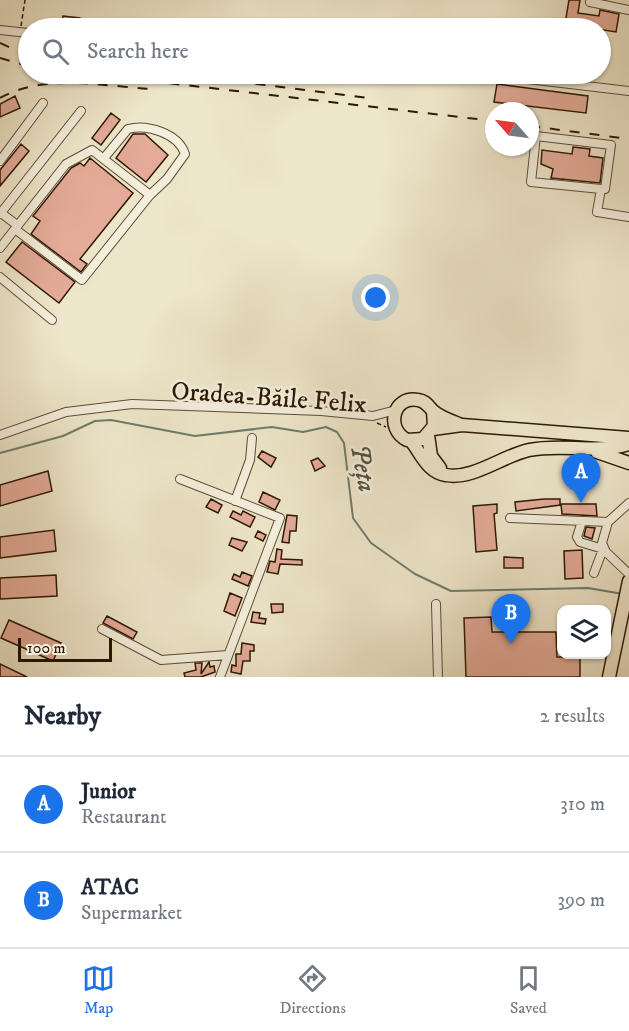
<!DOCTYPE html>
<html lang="en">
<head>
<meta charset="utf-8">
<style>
  body { margin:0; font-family:"IM FELL DW Pica",serif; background:#f6f6f7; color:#1f2937 }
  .controls { position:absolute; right:18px; bottom:18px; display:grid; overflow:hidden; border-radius:12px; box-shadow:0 2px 4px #0004 }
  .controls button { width:54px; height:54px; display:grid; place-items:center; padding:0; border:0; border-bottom:2px solid #e0e1e3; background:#fff; color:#1f2937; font:30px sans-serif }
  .compass { position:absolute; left:485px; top:102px; width:54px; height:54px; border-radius:50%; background:#fff; box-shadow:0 2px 4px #0004; rotate:298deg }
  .scale { position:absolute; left:18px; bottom:15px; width:94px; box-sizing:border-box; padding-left:6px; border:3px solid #2c1802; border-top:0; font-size:16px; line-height:21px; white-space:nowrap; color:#2c1802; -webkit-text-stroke:4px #f4efdd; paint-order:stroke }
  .you { position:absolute; left:376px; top:298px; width:21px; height:21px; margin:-15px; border:4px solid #fff; border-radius:50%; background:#1a73e8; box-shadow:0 0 0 9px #1a73e833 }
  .badge { display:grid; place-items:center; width:39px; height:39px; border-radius:50%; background:#1a73e8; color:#fff; font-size:20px; font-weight:700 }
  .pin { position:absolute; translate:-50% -50px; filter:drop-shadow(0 2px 3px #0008) }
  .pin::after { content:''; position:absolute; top:32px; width:21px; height:18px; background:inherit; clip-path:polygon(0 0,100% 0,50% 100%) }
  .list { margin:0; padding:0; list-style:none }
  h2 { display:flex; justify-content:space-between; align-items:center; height:78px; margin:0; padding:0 24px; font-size:26px }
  h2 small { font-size:20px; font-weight:400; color:#747a83 }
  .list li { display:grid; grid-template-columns:39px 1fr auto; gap:18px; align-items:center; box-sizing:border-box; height:96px; padding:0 24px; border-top:2px solid #e0e1e3 }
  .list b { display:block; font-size:22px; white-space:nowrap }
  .list p { margin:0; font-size:20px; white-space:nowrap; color:#747a83 }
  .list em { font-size:20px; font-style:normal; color:#747a83 }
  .icon { flex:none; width:33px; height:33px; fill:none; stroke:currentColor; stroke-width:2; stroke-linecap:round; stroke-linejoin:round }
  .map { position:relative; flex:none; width:629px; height:677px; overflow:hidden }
  .search { position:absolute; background:#fff; box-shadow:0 2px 4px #0004; left:18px; right:18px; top:18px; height:66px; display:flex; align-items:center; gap:15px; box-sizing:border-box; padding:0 21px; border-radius:33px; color:#747a83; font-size:22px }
  .sheet { height:270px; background:#fff }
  nav { display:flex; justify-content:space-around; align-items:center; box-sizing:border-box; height:84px; border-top:2px solid #e0e1e3; background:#fff; font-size:16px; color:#747a83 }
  nav a { display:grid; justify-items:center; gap:3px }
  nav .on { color:#1a73e8 }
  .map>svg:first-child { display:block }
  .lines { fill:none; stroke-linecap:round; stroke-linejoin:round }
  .stream { stroke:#6d7d6d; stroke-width:2 }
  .building { fill:#e4ab98; stroke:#2c1802; stroke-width:1.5 }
  .minor-casing { stroke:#5c4c34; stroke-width:10 }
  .highway-casing { stroke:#2c1802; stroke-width:15 }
  .path { stroke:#2c1802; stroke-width:1.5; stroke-dasharray:4.5 3; stroke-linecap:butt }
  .minor { stroke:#f4efdd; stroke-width:8 }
  .highway { stroke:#eee6ca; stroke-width:12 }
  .rail { stroke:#2c1802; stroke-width:2; stroke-dasharray:10 10; stroke-linecap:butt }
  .labels { text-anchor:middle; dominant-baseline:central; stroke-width:5; stroke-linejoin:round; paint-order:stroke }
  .street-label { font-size:26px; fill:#2c1802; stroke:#f4efdd }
  .water-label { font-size:27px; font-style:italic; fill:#525341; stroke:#f4efdd }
</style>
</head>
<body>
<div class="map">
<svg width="629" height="677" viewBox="0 0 629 677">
  <rect width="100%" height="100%" fill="#eee6ca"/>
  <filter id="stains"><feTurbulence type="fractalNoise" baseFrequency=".00333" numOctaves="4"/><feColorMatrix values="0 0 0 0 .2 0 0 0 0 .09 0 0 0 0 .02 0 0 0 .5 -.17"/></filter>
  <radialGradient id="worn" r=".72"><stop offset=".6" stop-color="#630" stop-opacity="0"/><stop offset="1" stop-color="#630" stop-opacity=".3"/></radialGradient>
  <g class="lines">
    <path class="stream" d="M0 453 63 436 95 421 111 420 195 436 272 427 303 432 326 427 337 432 344 443 353 518 371 543 415 574 451 591 588 588 623 594"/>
  </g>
  <path class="building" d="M569 0H580L578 13 599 16 600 10 619 14 616 32 565 24Z
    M63 16 80 18 79 28 62 25Z
    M497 84 588 96 586 113 494 102Z
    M15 96 20 108 0 117V104Z
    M111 113 120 120 101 145 92 138Z
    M133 134H145L168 155 146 182 116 158Z
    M21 144 29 151 0 186V170Z
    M573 147 590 149 589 156 603 158 600 183 551 178 553 169 541 164 542 150 572 154Z
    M90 158 133 193 80 259 87 264 81 272 31 234 40 221 33 216 71 168 80 163 84 166Z
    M22 242 75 282 59 303 6 262Z
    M262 451 276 458 271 467 258 457Z
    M318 458 325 466 315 471 311 461Z
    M48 471 52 491 0 506V485Z
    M263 492 280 500 275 510 259 502Z
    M211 499 222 505 218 513 206 507Z
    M544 499H560V505L516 511 515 502Z
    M497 504V513L494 514 497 550 476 552 473 506Z
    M561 504H596L597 516 562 514Z
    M233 511 241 515 243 511 255 517 250 527 230 517Z
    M287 515 297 516 296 531H290L289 543 282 542Z
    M586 527 595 528 592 539 584 536Z
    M54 530 56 551 0 558V537Z
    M258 531 266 535 263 541 255 537Z
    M232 538 247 542 242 551 229 545Z
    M277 549 282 550 281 559 302 560V565L280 564 278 574 267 572 270 561 275 562Z
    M582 550 583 578 565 579 564 551Z
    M504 557 523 558V568H504Z
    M242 572 252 576 248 586 232 579 234 574 240 577Z
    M56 575 57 596 0 599V578Z
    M230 593 242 598 235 616 224 611Z
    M271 604H283V612L272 613Z
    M253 612 260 613 259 618 266 619 265 624 251 622Z
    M107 616 137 632 133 639 103 623Z
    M491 617 492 632H556L557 657H580V677H466L464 618Z
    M9 620 61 643 53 661 1 638Z
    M242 643 254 645V651H250V661H243L241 674 231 672 232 665 236 666V654H241Z
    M209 662 210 667 214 666 215 672 201 677H185L184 673 196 670 195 663H202L201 674Z
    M0 664 27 677H0Z"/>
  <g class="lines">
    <g class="minor-casing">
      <path id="minor" d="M590 2 629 10
        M0 30 28 33
        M484 74 629 91
        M104 158 128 129C147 124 178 133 185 154L167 179 150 195
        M0 161 43 103
        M601 189H605L611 145 536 136 531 182 601 189 597 212 629 217
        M1 213 17 225
        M0 214 81 111
        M0 248 66 164 92 150 150 195 82 280 15 229
        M0 277 52 320
        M0 435 66 412 132 404 321 411 373 416 396 410
        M180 479 280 518 220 677
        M235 501 250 460 252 438
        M629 503 608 522 602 543 606 552 629 574
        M510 518 608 522
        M582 521 577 537 580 542 603 549 594 573
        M436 604 438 677
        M102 629 161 660 228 655"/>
    </g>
    <g class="highway-casing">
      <path id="highway" d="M433 411 434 426 423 439 407 440C385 429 393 395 418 400 426 401 428 406 433 411 440 417 451 421 459 424
        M433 429 462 425 629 438
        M428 435 431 456 440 468
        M411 441C421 453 427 472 446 475 473 480 502 456 529 450 562 443 597 454 629 444
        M597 452 629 463
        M609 677 629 581"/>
    </g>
    <path class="path" d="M21 26 25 0
      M377 423 386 427"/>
    <use href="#minor" class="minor"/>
    <use href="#highway" class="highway"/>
    <path class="rail" d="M0 43 28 56
      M0 58 28 66
      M54 74 75 77
      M90 74 494 121
      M176 74 369 98
      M0 98C45 73 102 86 150 89
      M530 126 629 139"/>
  </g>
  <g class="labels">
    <g class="street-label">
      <text transform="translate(269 398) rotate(4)">Oradea-Băile Felix</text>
    </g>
    <g class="water-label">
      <text transform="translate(363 468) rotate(80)">Peța</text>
    </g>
  </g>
  <rect width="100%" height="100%" filter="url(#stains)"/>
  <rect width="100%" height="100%" fill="url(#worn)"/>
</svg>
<div class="controls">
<button><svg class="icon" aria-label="layers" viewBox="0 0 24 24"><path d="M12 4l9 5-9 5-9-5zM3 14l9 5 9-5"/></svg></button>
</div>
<svg class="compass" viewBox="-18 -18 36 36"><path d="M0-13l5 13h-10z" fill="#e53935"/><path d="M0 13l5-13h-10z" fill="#747a83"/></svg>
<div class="scale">100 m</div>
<div class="you"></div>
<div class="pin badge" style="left:581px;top:503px">A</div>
<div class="pin badge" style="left:511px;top:644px">B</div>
<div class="search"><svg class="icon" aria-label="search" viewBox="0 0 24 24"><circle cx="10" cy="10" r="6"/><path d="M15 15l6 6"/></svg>Search here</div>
</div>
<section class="sheet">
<h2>Nearby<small>2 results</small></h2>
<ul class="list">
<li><span class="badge">A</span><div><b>Junior</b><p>Restaurant</p></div><em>310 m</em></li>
<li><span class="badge">B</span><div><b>ATAC</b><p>Supermarket</p></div><em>390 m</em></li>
</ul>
</section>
<nav>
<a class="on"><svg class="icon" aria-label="map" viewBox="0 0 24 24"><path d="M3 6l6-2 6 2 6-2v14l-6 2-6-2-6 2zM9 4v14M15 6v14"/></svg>Map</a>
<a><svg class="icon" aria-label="directions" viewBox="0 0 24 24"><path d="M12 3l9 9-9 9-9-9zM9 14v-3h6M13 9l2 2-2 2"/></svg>Directions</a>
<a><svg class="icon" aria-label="saved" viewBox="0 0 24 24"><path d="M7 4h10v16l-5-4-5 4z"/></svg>Saved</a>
</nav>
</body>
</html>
